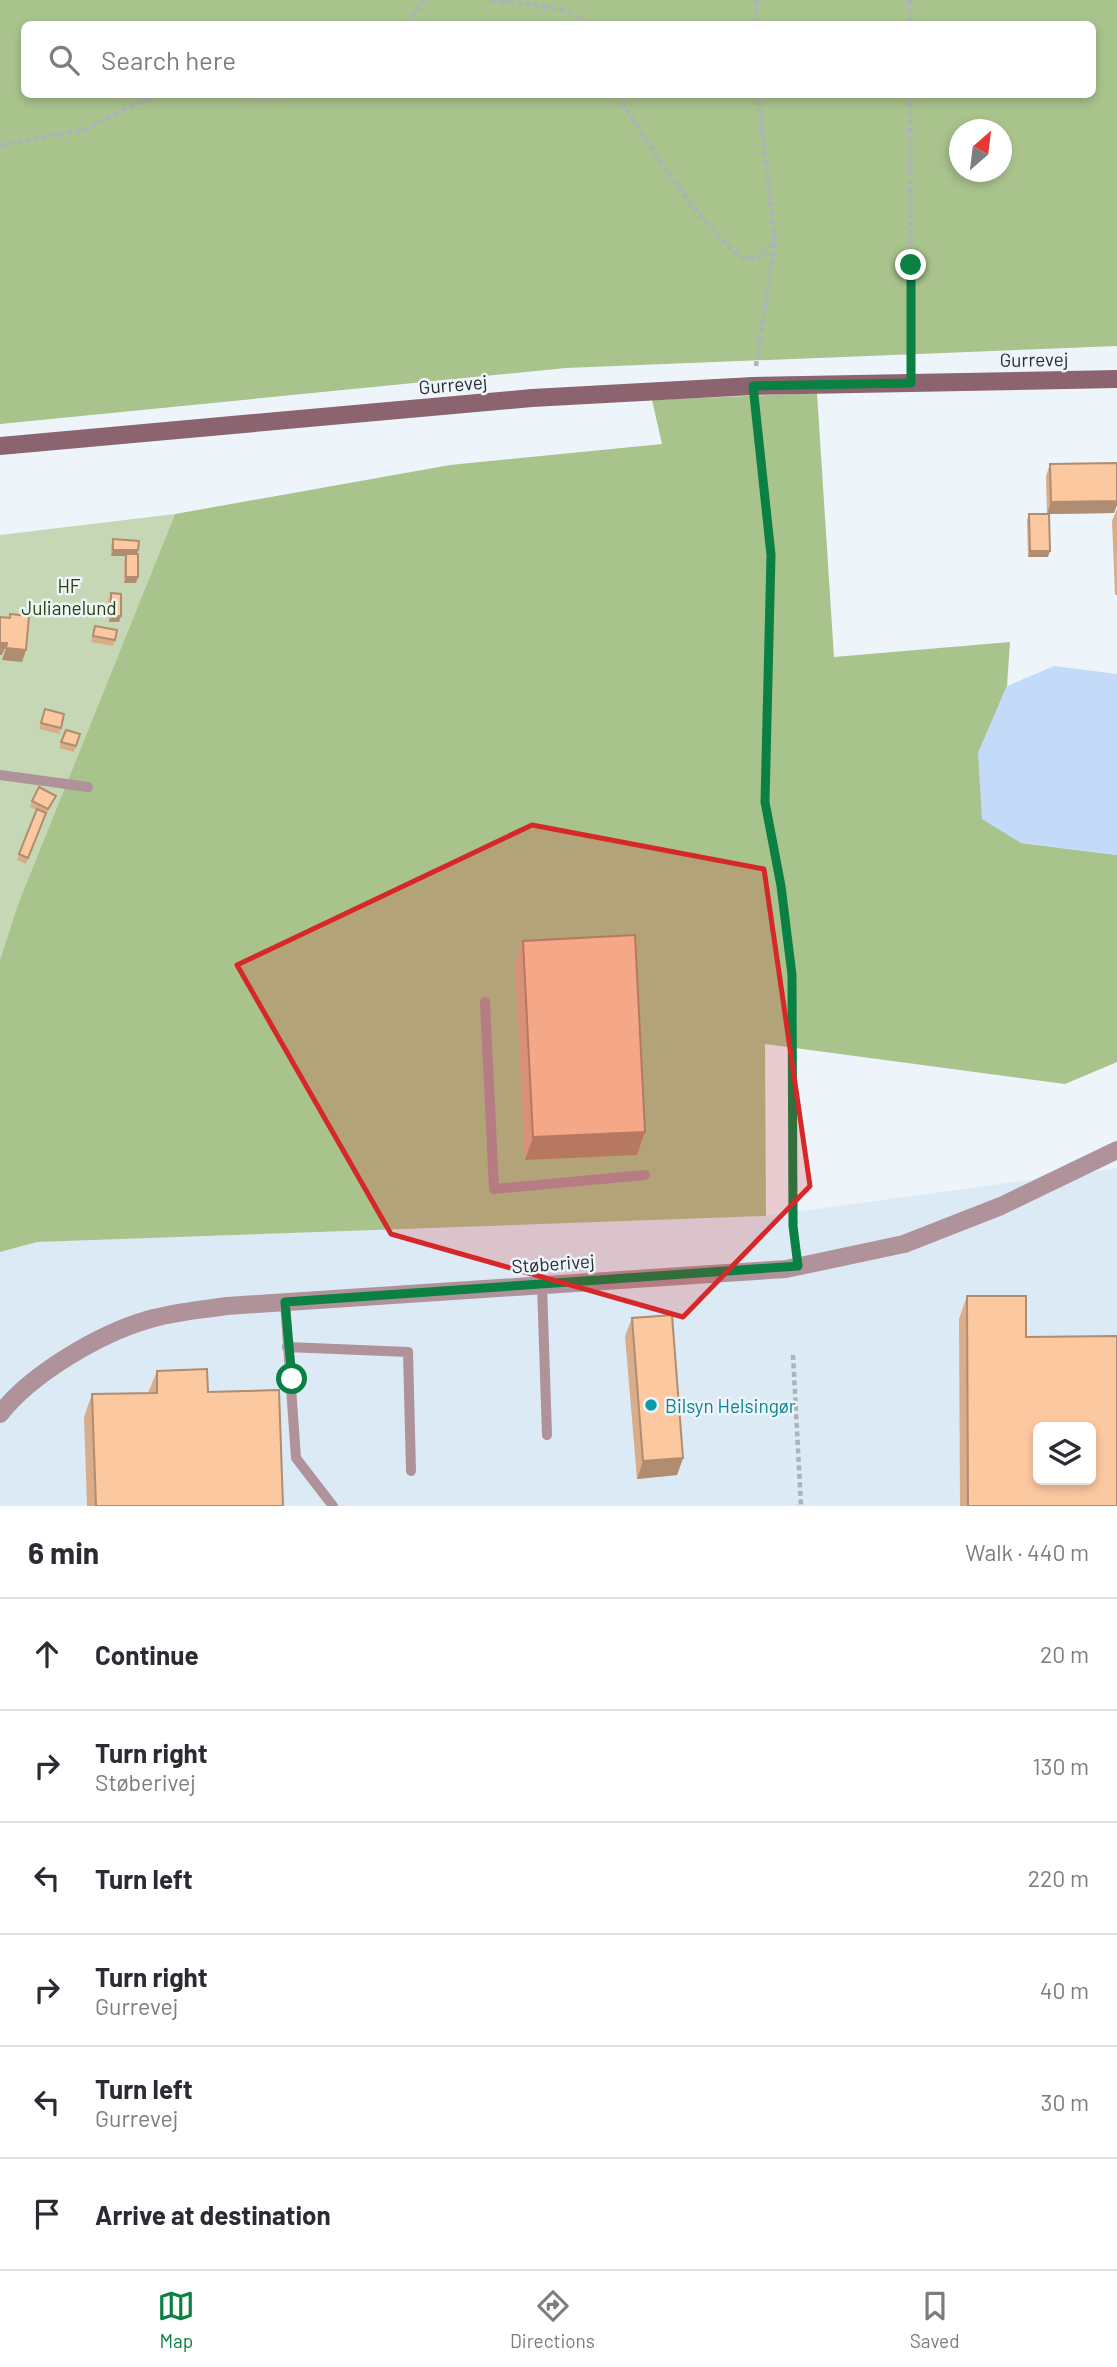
<!DOCTYPE html>
<html lang="en">
<head>
<meta charset="utf-8">
<style>
  body { margin:0; font-family:Barlow,sans-serif; background:#f2f2f3; color:#2b2b33 }
  .controls { position:absolute; right:21px; bottom:21px; display:grid; overflow:hidden; border-radius:10px; box-shadow:0 4px 10px #0003 }
  .controls button { width:63px; height:63px; display:grid; place-items:center; padding:0; border:0; border-bottom:2px solid #e1e1e2; background:#fff; color:#2b2b33; font:35px sans-serif }
  .compass { position:absolute; left:949px; top:119px; width:63px; height:63px; border-radius:50%; background:#fff; box-shadow:0 4px 10px #0003; rotate:28deg }
  .stop { position:absolute; width:21px; height:21px; margin:-16px; border:5px solid #0b8043; border-radius:50%; background:#fff }
  .stop.end { background:#0b8043; border-color:#fff; box-shadow:0 2px 7px #0008 }
  .list { margin:0; padding:0; list-style:none }
  h2 { display:flex; justify-content:space-between; align-items:center; height:91px; margin:0; padding:0 28px; font-size:30px }
  h2 small { font-size:23px; font-weight:400; color:#7c7c81 }
  .list li { display:grid; grid-template-columns:46px 1fr auto; gap:21px; align-items:center; box-sizing:border-box; height:112px; padding:0 28px; border-top:2px solid #e1e1e2 }
  .list b { display:block; font-size:26px; white-space:nowrap }
  .list p { margin:0; font-size:23px; white-space:nowrap; color:#7c7c81 }
  .list em { font-size:23px; font-style:normal; color:#7c7c81 }
  .icon { flex:none; width:38px; height:38px; fill:none; stroke:currentColor; stroke-width:2; stroke-linecap:round; stroke-linejoin:round }
  .map { position:relative; flex:none; width:1117px; height:1506px; overflow:hidden }
  .search { position:absolute; background:#fff; box-shadow:0 4px 10px #0003; left:21px; right:21px; top:21px; height:77px; display:flex; align-items:center; gap:18px; box-sizing:border-box; padding:0 24px; border-radius:10px; color:#7c7c81; font-size:26px }
  .sheet { height:763px; background:#fff }
  nav { display:flex; justify-content:space-around; align-items:center; box-sizing:border-box; height:98px; border-top:2px solid #e1e1e2; background:#fff; font-size:19px; color:#7c7c81 }
  nav a { display:grid; justify-items:center; gap:4px }
  nav .on { color:#0b8043 }
  .map>svg:first-child { display:block }
  .built { fill:#dceaf6; fill-rule:evenodd }
  .green { fill:#c6d7b5 }
  .forest { fill:#a9c38d; fill-rule:evenodd }
  .water { fill:#c3daf8 }
  .lines { fill:none; stroke-linecap:round; stroke-linejoin:round }
  .path { stroke:#acb3b8; stroke-width:4.5; stroke-dasharray:5 3.5; stroke-linecap:butt }
  .lane { stroke:#af929a; stroke-width:10 }
  .street { stroke:#af929a; stroke-width:18 }
  .secondary { stroke:#8c646f; stroke-width:18 }
  .wall { fill:#d9ac8a }
  .shaded-wall { fill:#b08c70 }
  .building { fill:#fcc8a0; stroke:#b08c70; stroke-width:2; fill-rule:evenodd }
  .route { stroke:#0b8043; stroke-width:9 }
  .marked { fill:#d62828; fill-opacity:0.2; stroke:#d62828; stroke-width:5; stroke-linejoin:round }
  .culture-dot { fill:#0f9aa8; stroke:#edf5fb; stroke-width:2.5 }
  .labels { text-anchor:middle; dominant-baseline:central; stroke-width:5; stroke-linejoin:round; paint-order:stroke }
  .street-label { font-size:19px; fill:#2a2d30; stroke:#edf5fb }
  .park-label { font-size:19px; fill:#294002; stroke:#edf5fb }
  .culture-label { font-size:19px; fill:#0d838f; stroke:#edf5fb; text-anchor:start }
</style>
</head>
<body>
<div class="map">
<svg width="1117" height="1506" viewBox="0 0 1117 1506">
  <rect width="100%" height="100%" fill="#edf5fb"/>
  <path class="built" d="M1117 1168V1506H0V1252L37 1242 766 1216ZM1038 1427H1091V1480H1038Z"/>
  <path class="green" d="M175 514 18 904 0 960V535Z"/>
  <path class="forest" d="M0 0H1117V346L566 368 0 424ZM24 24H1092V94H24ZM960 130H1002V172H960Z
    M817 393 834 657 1010 642 1007 686 978 754 1021 843 1117 855V1062L1065 1084 765 1044 766 1216 37 1242 0 1252V960L18 904 175 514 450 465 662 444 652 400Z"/>
  <path class="water" d="M1054 666 1117 674V855L1021 843 982 819 978 753 1007 686Z"/>
  <g class="lines">
    <path class="path" d="M492 0C523 5 564 3 589 24
      M757 0V24
      M910 0V24
      M407 24 425 0
      M226 94 275 98 291 94
      M620 94 625 107C661 163 692 213 741 258H758L775 242 758 94
      M910 94 911 361
      M0 145 84 130 156 94
      M756 366 775 242
      M755 406 771 555 765 802 781 886 792 975 796 1248
      M793 1355 801 1506"/>
    <path class="lane" d="M0 775 88 787
      M485 1002 494 1189 645 1175
      M542 1285 547 1435
      M285 1302 296 1458 333 1506
      M287 1347 408 1352 411 1471"/>
    <path class="street" d="M0 1414C31 1374 99 1334 147 1320 173 1312 201 1310 227 1306L786 1269 904 1244 1001 1206 1117 1150"/>
    <path class="secondary" d="M0 446 532 398 753 386 1117 379"/>
  </g>
  <path class="wall" d="M1117 463V505L1114 513 1049 514 1048 557H1028L1027 520 1029 514H1047L1046 476 1050 464Z
    M1117 509V595H1115L1112 521Z
    M113 539 137 554 136 583H124V560L126 556H111V545Z
    M111 593 121 616 119 622H109L108 600Z
    M95 626 115 640 113 646 91 642Z
    M45 709 61 728 59 734 39 729Z
    M66 730 80 734 74 752 59 748Z
    M32 801 53 802 46 815H45L26 864 17 860 36 810 30 807Z
    M523 941 645 1132 637 1155 525 1160 515 963Z
    M967 1296 1026 1337 1117 1506H960L959 1319Z
    M632 1318 683 1458 677 1475 637 1479 625 1336Z
    M157 1371 283 1506H87L84 1417 92 1394 148 1393Z"/>
  <path class="shaded-wall" d="M1117 501V505L1114 513 1047 514 1051 502Z
    M113 550H138L136 556H111Z
    M1030 551H1050L1048 557H1028Z
    M126 577H138L136 583H124Z
    M111 616H121L119 622H109Z
    M0 643H7L2 655H0Z
    M6 648 26 650 22 662 2 660Z
    M645 1132 637 1155 525 1160 533 1137Z
    M683 1458 677 1475 637 1479 643 1461Z"/>
  <path class="building" d="M1117 463V501L1051 502 1050 464Z
    M1029 514H1049L1050 551H1030Z
    M113 539 139 541 138 550H113Z
    M126 554H138V577H126Z
    M111 593 121 594V616H111Z
    M10 614 29 616 26 650 6 648 7 643H0V617L10 618Z
    M95 626 117 630 115 640 93 636Z
    M45 709 64 714 61 728 41 723Z
    M66 730 80 734 76 746 61 742Z
    M39 787 56 796 48 809 32 801Z
    M37 809 46 813 28 858 19 854Z
    M635 935 645 1132 533 1137 523 941Z
    M967 1296H1026V1337L1117 1336V1506H968ZM1038 1427H1091V1480H1038Z
    M672 1315 683 1458 643 1461 632 1318Z
    M207 1369 208 1392 279 1390 283 1506H96L92 1394 157 1393V1371Z"/>
  <g class="lines">
    <path class="route" d="M292 1379 285 1302 798 1266 793 1226 792 975 781 886 765 802 771 555 753 386 911 383V265"/>
  </g>
  <path class="marked" d="M532 825 764 869 810 1186 683 1317 391 1234 237 965Z"/>
  <circle class="culture-dot" cx="651" cy="1405" r="7"/>
  <g class="labels">
    <g class="street-label">
      <text transform="translate(1034 359) rotate(-1)">Gurrevej</text>
      <text transform="translate(453 384) rotate(-5)">Gurrevej</text>
      <text transform="translate(553 1263) rotate(-4)">Støberivej</text>
    </g>
    <g class="park-label">
      <text x="69" y="585">HF<tspan x="69" dy="22">Julianelund</tspan></text>
    </g>
    <g class="culture-label">
      <text x="665" y="1405">Bilsyn Helsingør</text>
    </g>
  </g>
</svg>
<div class="controls">
<button><svg class="icon" aria-label="layers" viewBox="0 0 24 24"><path d="M12 4l9 5-9 5-9-5zM3 14l9 5 9-5"/></svg></button>
</div>
<svg class="compass" viewBox="-18 -18 36 36"><path d="M0-13l5 13h-10z" fill="#e53935"/><path d="M0 13l5-13h-10z" fill="#7c7c81"/></svg>
<div class="stop" style="left:292px;top:1379px"></div>
<div class="stop end" style="left:911px;top:265px"></div>
<div class="search"><svg class="icon" aria-label="search" viewBox="0 0 24 24"><circle cx="10" cy="10" r="6"/><path d="M15 15l6 6"/></svg>Search here</div>
</div>
<section class="sheet">
<h2>6 min<small>Walk · 440 m</small></h2>
<ul class="list">
<li><svg class="icon" aria-label="ahead" viewBox="0 0 24 24"><path d="M12 20V5M6 11l6-6 6 6"/></svg><div><b>Continue</b></div><em>20 m</em></li>
<li><svg class="icon" aria-label="right" viewBox="0 0 24 24"><path d="M7 20v-9h11M14 6l5 5-5 5"/></svg><div><b>Turn right</b><p>Støberivej</p></div><em>130 m</em></li>
<li><svg class="icon" aria-label="left" viewBox="0 0 24 24"><path d="M17 20v-9H6M10 6l-5 5 5 5"/></svg><div><b>Turn left</b></div><em>220 m</em></li>
<li><svg class="icon" aria-label="right" viewBox="0 0 24 24"><path d="M7 20v-9h11M14 6l5 5-5 5"/></svg><div><b>Turn right</b><p>Gurrevej</p></div><em>40 m</em></li>
<li><svg class="icon" aria-label="left" viewBox="0 0 24 24"><path d="M17 20v-9H6M10 6l-5 5 5 5"/></svg><div><b>Turn left</b><p>Gurrevej</p></div><em>30 m</em></li>
<li><svg class="icon" aria-label="arrive" viewBox="0 0 24 24"><path d="M6 21V4h12l-3 4 3 4H6"/></svg><div><b>Arrive at destination</b></div></li>
</ul>
</section>
<nav>
<a class="on"><svg class="icon" aria-label="map" viewBox="0 0 24 24"><path d="M3 6l6-2 6 2 6-2v14l-6 2-6-2-6 2zM9 4v14M15 6v14"/></svg>Map</a>
<a><svg class="icon" aria-label="directions" viewBox="0 0 24 24"><path d="M12 3l9 9-9 9-9-9zM9 14v-3h6M13 9l2 2-2 2"/></svg>Directions</a>
<a><svg class="icon" aria-label="saved" viewBox="0 0 24 24"><path d="M7 4h10v16l-5-4-5 4z"/></svg>Saved</a>
</nav>
</body>
</html>
